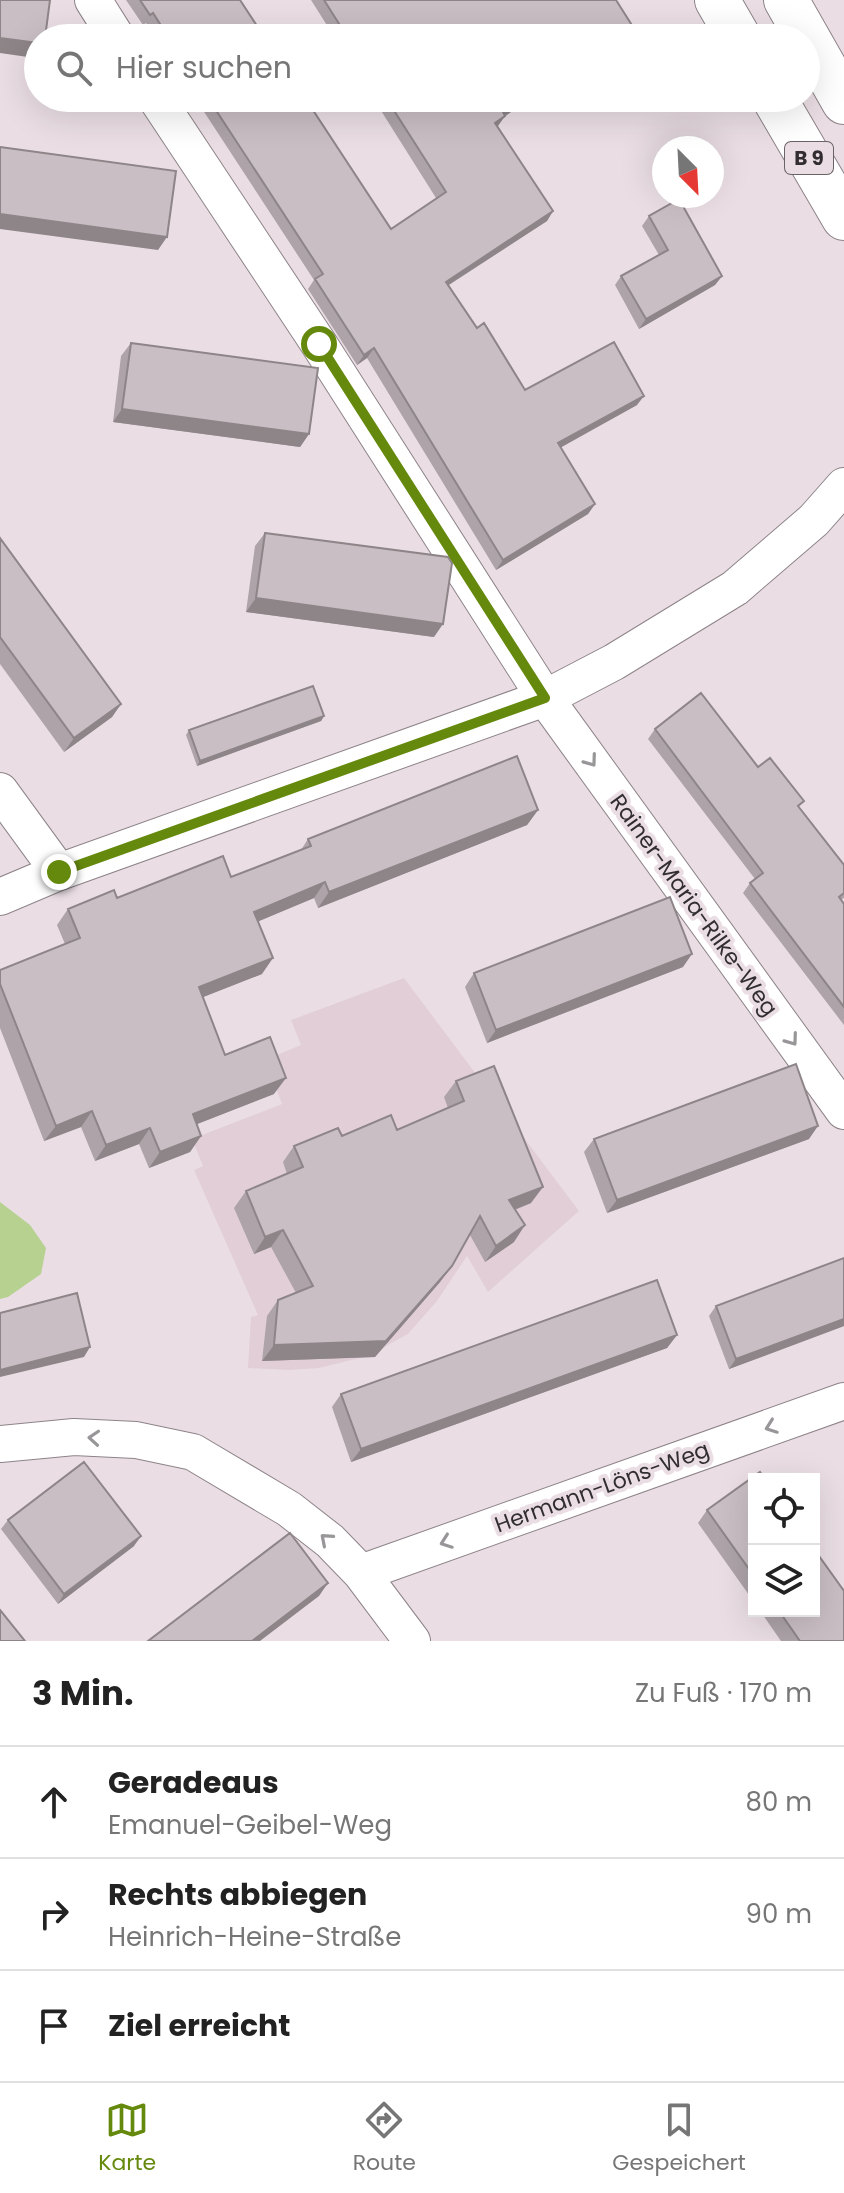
<!DOCTYPE html>
<html lang="de">
<head>
<meta charset="utf-8">
<style>
  body { margin:0; font-family:Poppins,sans-serif; background:#f6f6f6; color:#222 }
  .controls { position:absolute; right:24px; bottom:24px; display:grid; overflow:hidden; border-radius:0px; box-shadow:0 8px 32px #0002 }
  .controls button { width:72px; height:72px; display:grid; place-items:center; padding:0; border:0; border-bottom:2px solid #e0e0e0; background:#fff; color:#222; font:40px sans-serif }
  .compass { position:absolute; left:652px; top:136px; width:72px; height:72px; border-radius:50%; background:#fff; box-shadow:0 8px 32px #0002; rotate:156deg }
  .stop { position:absolute; width:24px; height:24px; margin:-18px; border:6px solid #65890d; border-radius:50%; background:#fff }
  .stop.end { background:#65890d; border-color:#fff; box-shadow:0 2px 8px #0008 }
  .list { margin:0; padding:0; list-style:none }
  h2 { display:flex; justify-content:space-between; align-items:center; height:104px; margin:0; padding:0 32px; font-size:34px }
  h2 small { font-size:26px; font-weight:400; color:#767676 }
  .list li { display:grid; grid-template-columns:52px 1fr auto; gap:24px; align-items:center; box-sizing:border-box; height:112px; padding:0 32px; border-top:2px solid #e0e0e0 }
  .list b { display:block; font-size:30px; white-space:nowrap }
  .list p { margin:0; font-size:26px; white-space:nowrap; color:#767676 }
  .list em { font-size:26px; font-style:normal; color:#767676 }
  .icon { flex:none; width:44px; height:44px; fill:none; stroke:currentColor; stroke-width:2; stroke-linecap:round; stroke-linejoin:round }
  .map { position:relative; flex:none; width:844px; height:1641px; overflow:hidden }
  .search { position:absolute; background:#fff; box-shadow:0 8px 32px #0002; left:24px; right:24px; top:24px; height:88px; display:flex; align-items:center; gap:20px; box-sizing:border-box; padding:0 28px; border-radius:44px; color:#767676; font-size:30px }
  .sheet { height:440px; background:#fff }
  nav { display:flex; justify-content:space-around; align-items:center; box-sizing:border-box; height:112px; border-top:2px solid #e0e0e0; background:#fff; font-size:22px; color:#767676 }
  nav a { display:grid; justify-items:center; gap:4px }
  nav .on { color:#65890d }
  .map>svg:first-child { display:block }
  .built { fill:#e2ced7 }
  .green { fill:#b6d190 }
  .lines { fill:none; stroke-linecap:round; stroke-linejoin:round }
  .street-casing { stroke:#8d8388; stroke-width:38 }
  .highway-casing { stroke:#8d8388; stroke-width:46 }
  .street { stroke:#fff; stroke-width:36 }
  .highway { stroke:#fff; stroke-width:44 }
  .wall { fill:#ada3a8 }
  .shaded-wall { fill:#8d8588 }
  .building { fill:#c9bec3; stroke:#8d8588; stroke-width:2 }
  .oneway { stroke:#989698 }
  .route { stroke:#65890d; stroke-width:10 }
  .labels { text-anchor:middle; dominant-baseline:central; stroke-width:8; stroke-linejoin:round; paint-order:stroke }
  .shield { fill:#eadee4; stroke:#696366; stroke-width:2 }
  .shield-label { font-size:20px; font-weight:bold; fill:#322e30 }
  .street-label { font-size:22px; fill:#322e30; stroke:#eadee4 }
</style>
</head>
<body>
<div class="map">
<svg width="844" height="1641" viewBox="0 0 844 1641">
  <rect width="100%" height="100%" fill="#eadee4"/>
  <path class="built" d="M404 978 579 1211 488 1292 467 1256 437 1301 408 1334 368 1356 319 1368 289 1370 248 1368 251 1317 258 1315 194 1170 203 1166 192 1139 282 1104 265 1060 301 1045 291 1020Z"/>
  <path class="green" d="M0 1202 30 1225 46 1248 41 1274 8 1297 0 1299Z"/>
  <g class="lines">
    <g class="street-casing">
      <path id="street" d="M93 0 117 38
        M156 98 319 344 545 698 844 1111
        M0 791 59 872
        M0 897 59 872 545 698 614 662 735 588 814 520 844 486
        M0 1444 74 1437 136 1440 193 1452 289 1509 330 1541 361 1573 412 1641
        M361 1573 844 1401"/>
    </g>
    <g class="highway-casing">
      <path id="highway" d="M717 0 739 38
        M786 0 844 102
        M774 98 844 218"/>
    </g>
    <use href="#street" class="street"/>
    <use href="#highway" class="highway"/>
  </g>
  <path class="wall" d="M126 0H240L265 38H156L146 23 143 25Z
    M311 0H616L640 38H335Z
    M195 98H305L391 229 436 198 373 98H532L505 116 497 126 553 211 547 221 449 285 477 328 525 390 637 405 560 447 595 504 588 514 496 570 367 358 357 365 308 289 314 280Z
    M649 216 722 276 715 285 639 329 615 285 621 276 659 255 642 226Z
    M131 343 309 434 300 447 113 422 121 356Z
    M265 533 434 637 246 612 255 546Z
    M0 538 121 704 112 717 64 752 0 664Z
    M324 716 321 721 197 766 186 735 189 730Z
    M655 729 758 767 800 808 844 865V898L841 900 844 904V1025L743 893 750 883 755 879 648 739Z
    M538 810 527 825 318 908 314 898 258 921 262 974 203 997 225 1055 274 1094 197 1124 201 1136 190 1152 149 1168 139 1144 95 1161 81 1127 44 1141 0 1028V970L65 944 57 925 68 909 117 898 231 877 301 850 308 839Z
    M683 967 487 1043 465 987 474 973Z
    M456 1081 531 1203 515 1210 514 1242 485 1262 470 1235 440 1282 375 1357 262 1361 267 1316 278 1300 296 1293 271 1247 254 1254 234 1208 246 1191 287 1174 283 1162 294 1146 342 1136 397 1130 448 1108 444 1097Z
    M594 1139H809L607 1213 584 1152Z
    M844 1258V1326L729 1369 709 1316 716 1306Z
    M677 1335 667 1348 351 1462 332 1407 341 1394Z
    M754 1479V1602L698 1523 707 1510Z
    M8 1520 134 1546 58 1604 1 1529Z
    M760 1611H814L844 1641H781Z"/>
  <path class="shaded-wall" d="M0 38 38 43V53L35 58 0 53Z
    M524 98H532L496 122 503 112Z
    M505 116 498 126 488 132 495 123Z
    M553 211 547 221 439 291 446 282Z
    M0 214 167 237 158 250 0 229Z
    M722 276 715 285 639 329 646 319Z
    M374 348 367 358 357 365 364 355Z
    M644 396 637 405 551 453 558 443Z
    M122 409 309 434 300 447 113 422Z
    M595 504 588 514 496 570 503 560Z
    M256 598 443 624 434 637 246 612Z
    M121 704 112 717 64 752 74 738Z
    M324 716 321 721 197 766 200 761Z
    M538 810 527 825 318 908 329 892Z
    M325 882 314 898 243 928 254 912Z
    M692 954 683 967 487 1043 496 1030Z
    M273 958 262 974 188 1003 199 987Z
    M286 1078 274 1094 182 1130 193 1114Z
    M92 1111 81 1127 44 1141 56 1126Z
    M818 1126 809 1139 607 1213 617 1200Z
    M150 1128 139 1144 95 1161 106 1145Z
    M201 1136 190 1152 149 1168 160 1152Z
    M543 1187 531 1203 498 1216 509 1200Z
    M525 1225 514 1242 485 1262 496 1246Z
    M283 1230 271 1247 254 1254 265 1237Z
    M452 1266 440 1282 375 1357 262 1361 274 1345Z
    M844 1319V1326L729 1369 736 1359Z
    M677 1335 667 1348 351 1462 361 1449Z
    M90 1347 84 1357 0 1377V1370Z
    M141 1536 134 1546 58 1604 64 1594Z
    M328 1583 319 1596 260 1641H252Z"/>
  <path class="building" d="M0 0H50L45 38H38V43L0 38Z
    M140 0H240L265 38H169L153 13 150 15Z
    M324 0H616L640 38H348Z
    M208 98H305L391 229 446 192 386 98H524L503 112 505 116 495 123 553 211 446 282 477 328 484 323 525 390 614 342 644 396 558 443 595 504 503 560 374 348 364 355 315 279 323 274Z
    M0 147 176 171 167 237 0 214Z
    M679 199 722 276 646 319 621 276 668 250 649 216Z
    M131 343 318 368 309 434 122 409Z
    M265 533 448 557 452 563 443 624 256 598Z
    M0 538 121 704 74 738 0 637Z
    M313 686 324 716 200 761 189 730Z
    M701 693 758 767 770 758 804 801 798 806 844 865V893L839 897 844 904V1007L750 883 763 873 655 729Z
    M517 756 538 810 329 892 325 882 254 912 273 958 199 987 225 1055 270 1037 286 1078 193 1114 201 1136 160 1152 150 1128 106 1145 92 1111 56 1126 0 984V970L80 938 68 909 114 890 117 898 223 856 231 877 311 846 308 839Z
    M670 897 692 954 496 1030 474 973Z
    M796 1064 818 1126 617 1200 594 1139Z
    M494 1066 543 1187 509 1200 525 1225 496 1246 480 1216 452 1266 386 1341 274 1345 278 1300 313 1286 283 1230 265 1237 246 1191 303 1167 294 1146 338 1128 342 1136 391 1115 397 1130 464 1101 456 1081Z
    M844 1258V1319L736 1359 716 1306Z
    M657 1280 677 1335 361 1449 341 1394Z
    M77 1293 90 1347 0 1370V1313Z
    M84 1462 141 1536 64 1594 8 1520Z
    M760 1472 765 1479H754V1576L707 1510Z
    M290 1533 328 1583 252 1641H148Z
    M814 1549 844 1591V1641H800L779 1611H814Z
    M0 1610 25 1641H0Z"/>
  <defs><path id="oneway-chevron" d="M-2-3.5L2.5 0L-2 3.5" fill="none" stroke-width="1.6" stroke-linecap="round" stroke-linejoin="round" transform="scale(2)"/></defs>
  <g class="oneway">
    <use href="#oneway-chevron" transform="translate(591 761) rotate(54)"/>
    <use href="#oneway-chevron" transform="translate(792 1040) rotate(54)"/>
    <use href="#oneway-chevron" transform="translate(771 1427) rotate(160)"/>
    <use href="#oneway-chevron" transform="translate(94 1438) rotate(-176)"/>
    <use href="#oneway-chevron" transform="translate(326 1539) rotate(-139)"/>
    <use href="#oneway-chevron" transform="translate(446 1542) rotate(160)"/>
  </g>
  <g class="lines">
    <path class="route" d="M59 872 545 698 319 344"/>
  </g>
  <g class="labels">
    <rect class="shield" x="785" y="142" width="48" height="32" rx="6"/>
    <g class="shield-label">
      <text x="809" y="158">B 9</text>
    </g>
    <g class="street-label">
      <text transform="translate(694 905) rotate(54)">Rainer-Maria-Rilke-Weg</text>
      <text transform="translate(602 1487) rotate(-20)">Hermann-Löns-Weg</text>
    </g>
  </g>
</svg>
<div class="controls">
<button><svg class="icon" aria-label="locate" viewBox="0 0 24 24"><circle cx="12" cy="12" r="6"/><path d="M12 2v4M12 18v4M2 12h4M18 12h4"/></svg></button>
<button><svg class="icon" aria-label="layers" viewBox="0 0 24 24"><path d="M12 4l9 5-9 5-9-5zM3 14l9 5 9-5"/></svg></button>
</div>
<svg class="compass" viewBox="-18 -18 36 36"><path d="M0-13l5 13h-10z" fill="#e53935"/><path d="M0 13l5-13h-10z" fill="#767676"/></svg>
<div class="stop" style="left:319px;top:344px"></div>
<div class="stop end" style="left:59px;top:872px"></div>
<div class="search"><svg class="icon" aria-label="search" viewBox="0 0 24 24"><circle cx="10" cy="10" r="6"/><path d="M15 15l6 6"/></svg>Hier suchen</div>
</div>
<section class="sheet">
<h2>3 Min.<small>Zu Fuß · 170 m</small></h2>
<ul class="list">
<li><svg class="icon" aria-label="ahead" viewBox="0 0 24 24"><path d="M12 20V5M6 11l6-6 6 6"/></svg><div><b>Geradeaus</b><p>Emanuel-Geibel-Weg</p></div><em>80 m</em></li>
<li><svg class="icon" aria-label="right" viewBox="0 0 24 24"><path d="M7 20v-9h11M14 6l5 5-5 5"/></svg><div><b>Rechts abbiegen</b><p>Heinrich-Heine-Straße</p></div><em>90 m</em></li>
<li><svg class="icon" aria-label="arrive" viewBox="0 0 24 24"><path d="M6 21V4h12l-3 4 3 4H6"/></svg><div><b>Ziel erreicht</b></div></li>
</ul>
</section>
<nav>
<a class="on"><svg class="icon" aria-label="map" viewBox="0 0 24 24"><path d="M3 6l6-2 6 2 6-2v14l-6 2-6-2-6 2zM9 4v14M15 6v14"/></svg>Karte</a>
<a><svg class="icon" aria-label="directions" viewBox="0 0 24 24"><path d="M12 3l9 9-9 9-9-9zM9 14v-3h6M13 9l2 2-2 2"/></svg>Route</a>
<a><svg class="icon" aria-label="saved" viewBox="0 0 24 24"><path d="M7 4h10v16l-5-4-5 4z"/></svg>Gespeichert</a>
</nav>
</body>
</html>
